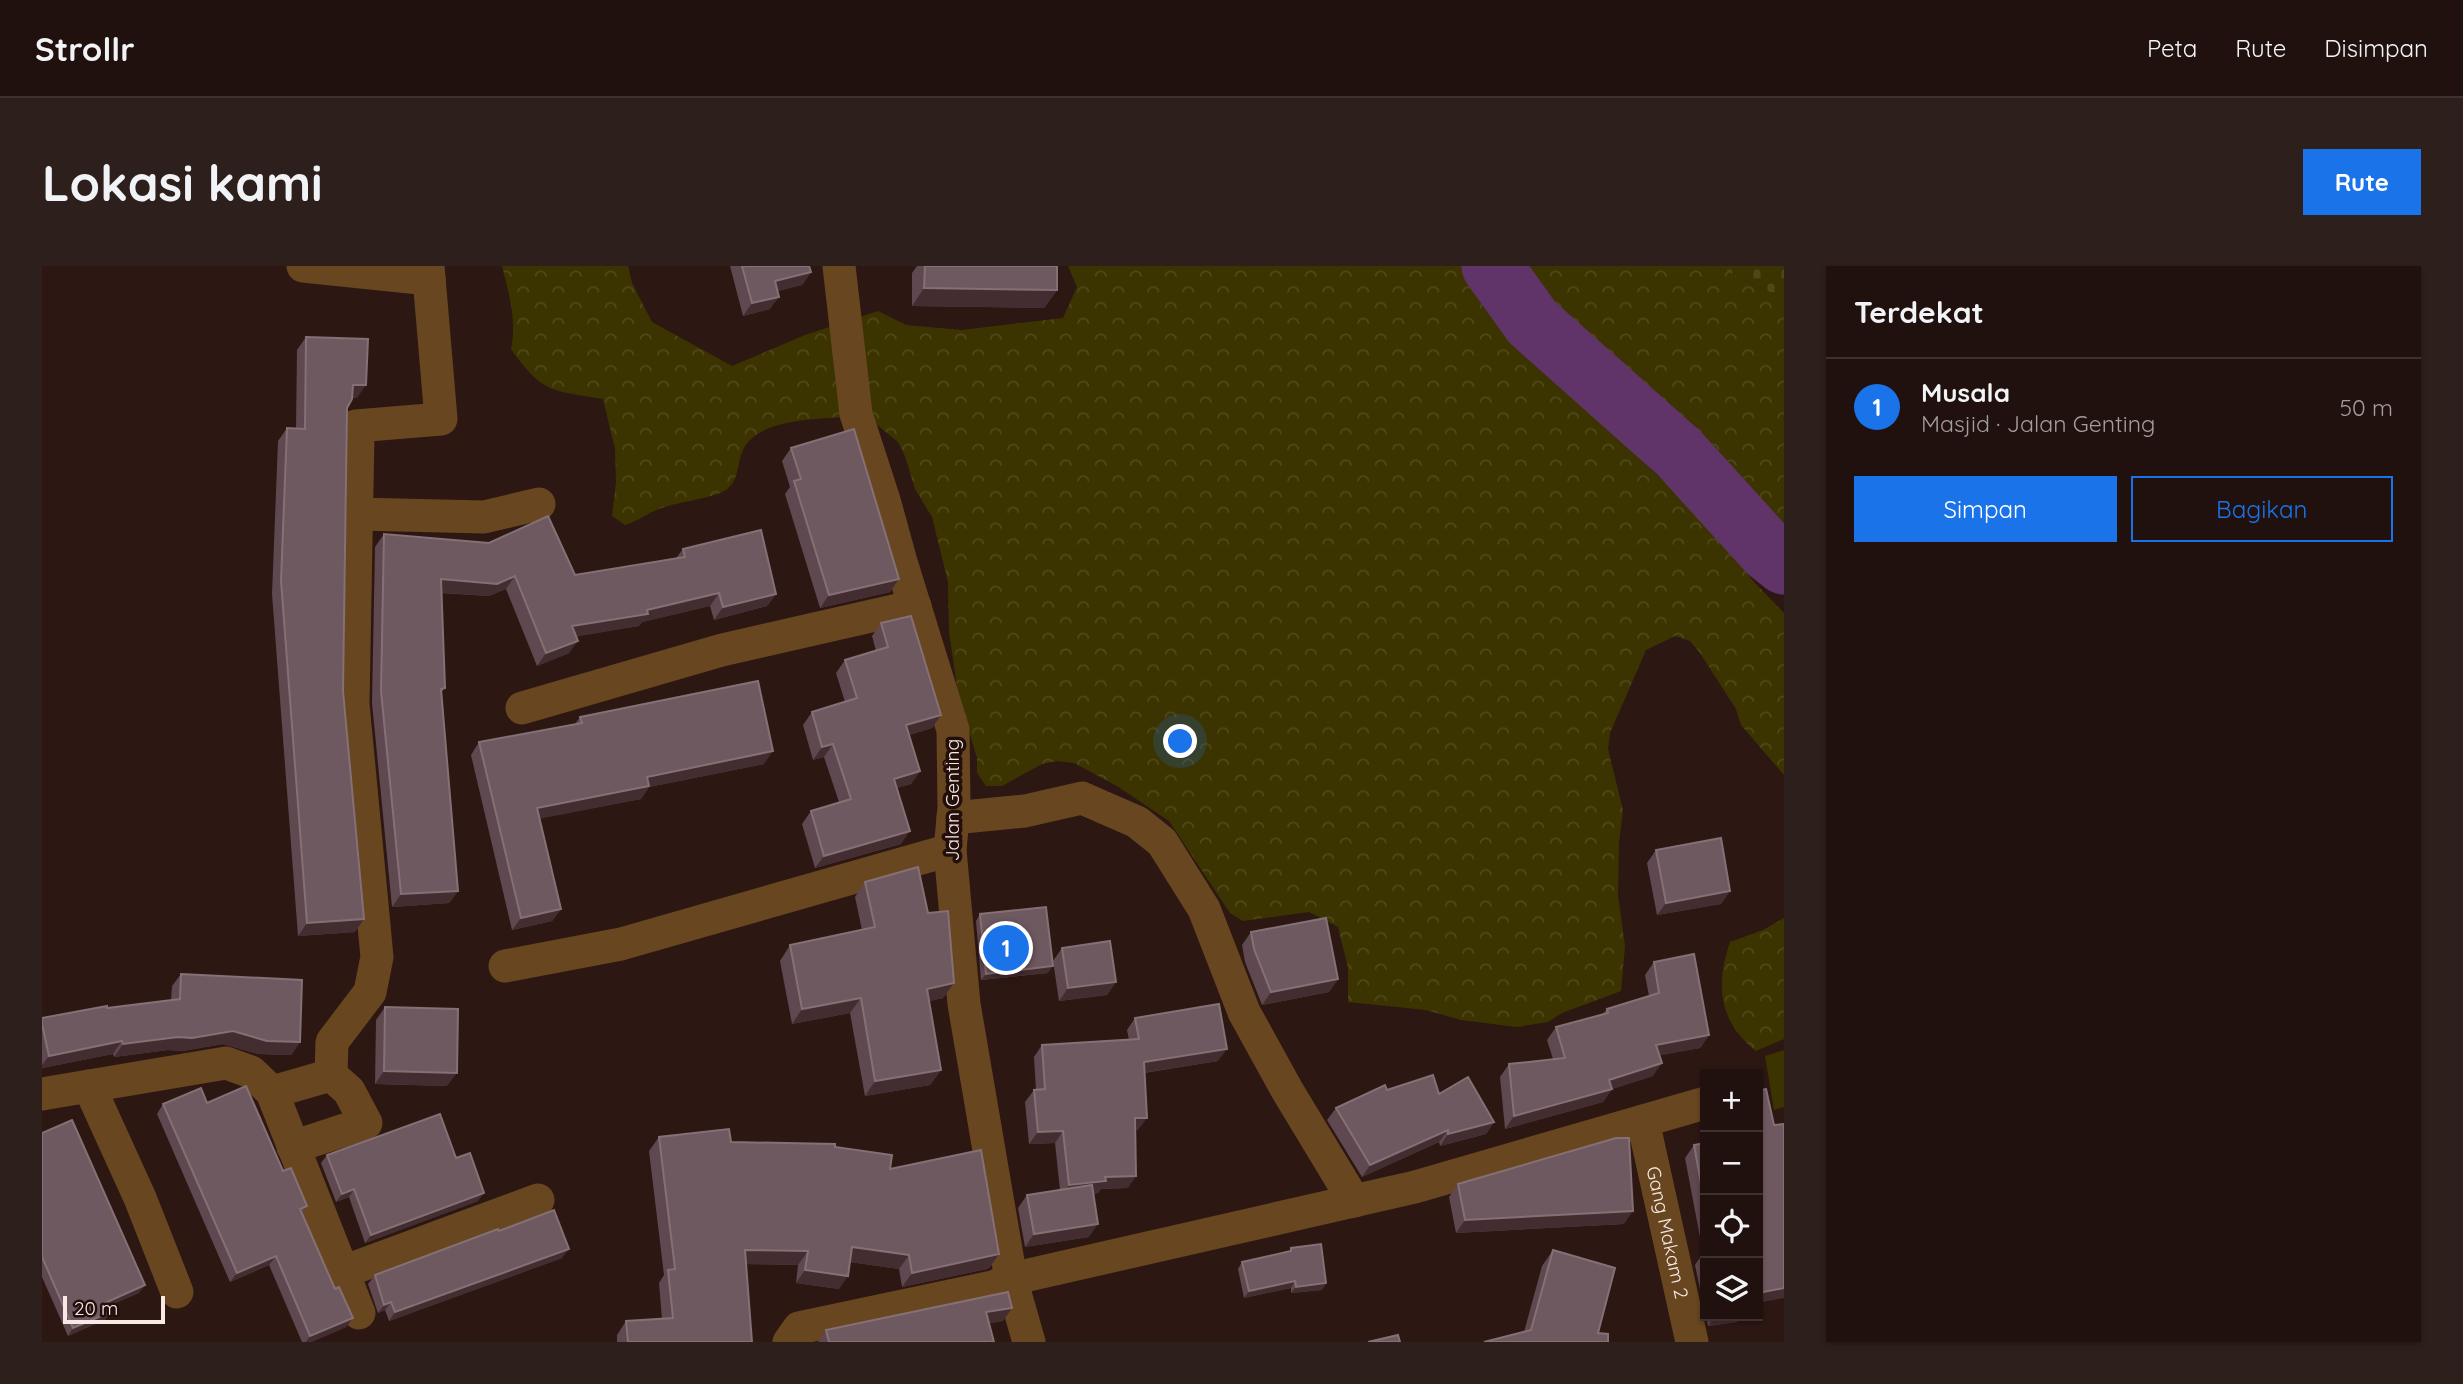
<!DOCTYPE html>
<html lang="id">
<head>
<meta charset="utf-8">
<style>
  body { margin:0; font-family:Quicksand,sans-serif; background:#2d1f1c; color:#f1f3f6 }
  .controls { position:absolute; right:21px; bottom:21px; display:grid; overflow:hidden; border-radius:0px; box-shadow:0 2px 5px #0004 }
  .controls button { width:63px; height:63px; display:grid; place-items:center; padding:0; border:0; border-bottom:2px solid #3e312e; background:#21110e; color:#f1f3f6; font:35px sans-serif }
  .scale { position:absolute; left:21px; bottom:18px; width:102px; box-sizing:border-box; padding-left:7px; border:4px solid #f8e9e6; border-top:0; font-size:19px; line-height:24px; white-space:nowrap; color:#f8e9e6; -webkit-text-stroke:5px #220e0b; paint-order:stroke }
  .you { position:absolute; left:1139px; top:476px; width:24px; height:24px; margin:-18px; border:5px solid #fff; border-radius:50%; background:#1a73e8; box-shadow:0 0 0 10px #1a73e833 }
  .badge { display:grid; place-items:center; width:46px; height:46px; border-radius:50%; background:#1a73e8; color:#fff; font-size:23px; font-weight:700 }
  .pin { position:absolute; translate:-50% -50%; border:4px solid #fff; box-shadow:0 2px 7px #0006 }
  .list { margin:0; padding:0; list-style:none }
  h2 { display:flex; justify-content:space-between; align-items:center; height:91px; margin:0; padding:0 28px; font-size:30px }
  h2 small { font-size:23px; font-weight:400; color:#a29d9e }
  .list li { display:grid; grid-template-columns:46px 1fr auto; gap:21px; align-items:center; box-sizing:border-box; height:98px; padding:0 28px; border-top:2px solid #3e312e }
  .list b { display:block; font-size:26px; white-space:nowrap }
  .list p { margin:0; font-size:23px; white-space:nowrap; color:#a29d9e }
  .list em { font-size:23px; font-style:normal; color:#a29d9e }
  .actions { display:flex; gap:14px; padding:21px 28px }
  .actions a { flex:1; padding:16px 0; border:2px solid #1a73e8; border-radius:0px; text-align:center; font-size:24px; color:#1a73e8 }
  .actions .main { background:#1a73e8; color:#fff }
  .icon { flex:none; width:38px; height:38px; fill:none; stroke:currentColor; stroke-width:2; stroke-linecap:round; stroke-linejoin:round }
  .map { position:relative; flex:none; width:1742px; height:1076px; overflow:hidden; border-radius:0px }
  header { display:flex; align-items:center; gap:42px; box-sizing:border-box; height:98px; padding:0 35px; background:#21110e; border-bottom:2px solid #3e312e }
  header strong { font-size:33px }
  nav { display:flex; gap:38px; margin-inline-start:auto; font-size:24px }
  .intro { display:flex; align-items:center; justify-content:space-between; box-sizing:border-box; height:168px; padding:0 42px }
  h1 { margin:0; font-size:49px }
  .button { padding:18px 32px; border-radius:0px; background:#1a73e8; color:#fff; font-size:24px; font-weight:700 }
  main { display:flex; gap:42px; padding:0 42px }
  aside { flex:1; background:#21110e; border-radius:0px; box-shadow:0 2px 5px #0004 }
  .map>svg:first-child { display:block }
  .forest { fill:url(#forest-crowns) }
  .cemetery { fill:url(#cemetery-stones) }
  .pitch { fill:#3c3400 }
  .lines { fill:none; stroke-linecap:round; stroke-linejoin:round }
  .river { stroke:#603468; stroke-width:61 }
  .street { stroke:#684620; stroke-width:33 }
  .wall { fill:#5f484f }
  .shaded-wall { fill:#432d30 }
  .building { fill:#6f5960; stroke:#847075; stroke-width:2 }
  .labels { text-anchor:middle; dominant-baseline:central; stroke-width:7; stroke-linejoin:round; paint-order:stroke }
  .street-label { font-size:19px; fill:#f8e9e6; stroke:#220e0b }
</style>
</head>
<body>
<header>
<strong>Strollr</strong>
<nav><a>Peta</a><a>Rute</a><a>Disimpan</a></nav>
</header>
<div class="intro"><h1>Lokasi kami</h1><a class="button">Rute</a></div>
<main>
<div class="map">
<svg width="1742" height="1076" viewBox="0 0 1742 1076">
  <defs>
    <pattern id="forest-crowns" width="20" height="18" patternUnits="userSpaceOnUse" patternTransform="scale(1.75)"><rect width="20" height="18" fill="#3c3400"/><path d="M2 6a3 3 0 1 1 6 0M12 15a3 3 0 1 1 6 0" fill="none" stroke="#4f4819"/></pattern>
    <pattern id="cemetery-stones" width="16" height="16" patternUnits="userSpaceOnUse" patternTransform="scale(1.75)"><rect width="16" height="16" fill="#3c3400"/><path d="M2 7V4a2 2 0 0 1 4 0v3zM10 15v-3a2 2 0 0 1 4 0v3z" fill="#4f4819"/></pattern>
  </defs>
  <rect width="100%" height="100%" fill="#2c1713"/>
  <path class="forest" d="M460 0H586L590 17 610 56 690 100 763 69 836 45 864 59 920 64 1021 52 1035 21 1026 0H1426L1494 95 1647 239 1659 249 1712 316 1742 347V509L1699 459 1694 443 1658 387 1648 375 1633 370 1604 384 1568 467 1566 483 1581 544 1577 577 1576 629 1583 680 1579 725 1520 747 1506 756 1475 761 1419 754 1384 744 1306 736V702L1296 661 1267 646 1201 655 1188 647 1127 555 1075 520 1032 497 1015 495 1000 498 960 520H944L935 507V492L916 429 907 365 906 316 890 251 873 223 863 190 856 176 824 150C790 153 724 149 703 180 694 194 699 213 684 224 671 233 630 236 612 245 602 250 595 255 583 259L570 250 574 216 573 183 561 133C509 124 501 128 469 83 475 54 467 28 460 0Z
    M1476 0H1674L1734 29H1742V275L1693 228 1645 173 1618 154 1508 45Z
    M1742 652V773L1714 785C1677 756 1673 719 1688 676L1721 664Z"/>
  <path class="cemetery" d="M1674 0H1742V29H1734Z"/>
  <path class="pitch" d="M1742 784V841L1732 844 1723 790Z"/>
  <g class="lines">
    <path class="river" d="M1450 0 1490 56 1637 187 1727 286 1742 298"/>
    <g class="street">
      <path d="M261 0 387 13"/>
      <path d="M797 0 814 148 842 234 859 296 911 464 912 541 908 584 922 738 969 1013 987 1076"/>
      <path d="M314 248 442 251 497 238"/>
      <path d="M480 442 680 384 873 340"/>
      <path d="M911 552 983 545 1040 532 1095 556 1120 576 1162 643 1202 746 1245 824 1312 935"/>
      <path d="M463 700 579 678 908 584"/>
      <path d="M47 820 98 932 135 1026"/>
      <path d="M230 826 289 809 290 776 328 726 335 691 311 438 316 168 314 160 399 153 386 0"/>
      <path d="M0 828 184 797 209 806 230 826 317 1047"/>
      <path id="s1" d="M1601 855 1650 1076"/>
      <path d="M251 881 324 857 307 825 289 809"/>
      <path d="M301 1006 496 934"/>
      <path d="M747 1076 757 1062 951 1021 969 1013 1373 921 1663 837"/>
    </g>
  </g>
  <path class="wall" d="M688 0H767L769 6 760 19 735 25 728 43 701 50Z
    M875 0H1015V24L1002 42 870 40V7Z
    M264 71 315 132H311L305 142 301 425 313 666 256 670 230 328 236 175 245 162H254L255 84Z
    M749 182 857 313 848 326 778 342 743 228 748 221 740 195Z
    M342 268 533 309 634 292 641 283 734 328 725 340 672 354 668 340 600 356 597 360 534 370 527 387 495 400 464 323 447 330 399 327 403 422 399 427 416 625 407 637 350 641 330 437 333 281Z
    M839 357 899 449 890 462 867 469 878 505 869 518 854 522 859 578 773 602 760 558 769 545 797 536 782 491 771 494 761 459 770 446 803 436 794 407 803 394 834 385 830 370Z
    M538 451 722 498 607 521 599 533 498 552 519 643 510 655 470 664 429 489 437 476 533 458Z
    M1614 584 1688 625 1679 638 1615 649 1605 597Z
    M823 616 886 647 912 717 901 732 887 735 899 804 888 819 823 830 808 747 750 758 738 695 748 679 820 664 813 631Z
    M938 648 1006 707 939 714 934 655Z
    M1209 666 1296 713 1287 726 1220 739 1203 696 1200 679Z
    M1020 682 1074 716 1065 729 1017 735 1011 695Z
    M1612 696 1667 769 1658 782 1618 789 1611 810 1570 823 1561 836 1463 863 1458 811 1467 798 1511 793 1505 774 1514 761 1561 748 1565 743 1607 730 1603 709Z
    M139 708 258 776 249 789 216 788 181 778 141 785 126 784 72 791 71 788 0 802V752L65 742 129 734 130 720Z
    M343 741 405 820 333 818 334 754Z
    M1093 752 1176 795 1102 807 1096 864H1093L1086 922 1059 923 1056 927 1051 928 1047 971 983 981 976 942 985 929 1018 924 1013 877 987 878 983 836 992 824H994L992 791 1000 779 1087 774 1085 764Z
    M1345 824 1397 828 1452 856 1444 868 1398 880 1397 876 1320 911 1285 854 1294 842Z
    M165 837 241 905 265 940 260 947 293 1023 311 1052 304 1061 269 1076H260L227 999 188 1016 115 848 121 838Z
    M0 867 97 1027 66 1040 64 1053 26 1070 0 1011Z
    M617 871 689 876 793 881 848 903 957 988 948 1001 945 1003 860 1021 857 1003 808 996 797 1023 754 1017 756 999 704 998 710 1076H575V1069L584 1055 620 1053 617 1017 622 1009 607 885Z
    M1663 877V1047L1653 999 1661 987 1643 892 1652 879Z
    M285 889 414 892 436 935 323 977 307 931 294 936 279 897Z
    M1416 918 1582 958 1414 967 1407 931Z
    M457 965 520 992 347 1055 343 1044 336 1047 326 1018 333 1009Z
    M1249 982 1284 1017 1280 1024 1249 1027V1022L1202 1032 1196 1003 1200 996 1246 986Z
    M1511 984 1556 1067 1482 1066 1500 1000Z
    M1664 1050H1699L1695 1056 1666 1060Z
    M961 1055 947 1057 952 1076H776L784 1064Z"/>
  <path class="shaded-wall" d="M769 6 760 19 724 28 733 15Z
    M882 22 1015 24 1002 42 870 40Z
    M737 31 728 43 701 50 710 37Z
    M311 119H324L315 132 302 131Z
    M473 310 464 323 447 330 390 326 399 313Z
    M857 313 848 326 778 342 787 329Z
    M677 327 668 340 600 356 597 360 521 373 530 360Z
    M734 328 725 340 672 354 681 341Z
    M536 375 527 387 495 400 504 387Z
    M899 449 890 462 855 472 864 459Z
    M791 478 782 491 771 494 780 481Z
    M731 485 722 498 607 521 599 533 487 555 495 542 605 511Z
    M878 505 869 518 842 526 852 513Z
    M868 565 859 578 773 602 782 590Z
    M416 625 407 637 350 641 359 628Z
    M1688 625 1679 638 1615 649 1624 637Z
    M519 643 510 655 470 664 479 652Z
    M322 653 313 666 256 670 265 657Z
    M1011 700 1006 707 939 714 944 708Z
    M1296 713 1287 726 1220 739 1229 726Z
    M1074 716 1065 729 1017 735 1026 722Z
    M912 717 901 732 874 738 885 723Z
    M819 732 808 747 750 758 760 743Z
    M191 765 258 776 249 789 216 788 181 778 141 785 126 784 72 791 81 778Z
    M1667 769 1658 782 1605 792 1614 779Z
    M80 775 71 788 0 802V799L7 790Z
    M1185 783 1176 795 1093 808 1102 796Z
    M1620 797 1611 810 1570 823 1561 836 1463 863 1472 850 1567 814Z
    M899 804 888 819 823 830 833 815Z
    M342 805 415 807 405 820 333 818Z
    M1093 852H1105L1096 864H1085Z
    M1452 856 1444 868 1398 880 1406 868Z
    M1406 864 1397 876 1320 911 1328 899Z
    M1021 865 1013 877 987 878 996 866Z
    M1094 910 1086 922 1059 923 1056 927 1019 931 1027 919 1063 911Z
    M312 923 307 931 294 936 300 928Z
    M442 927 436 935 323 977 329 969Z
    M1591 945 1582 958 1414 967 1423 954Z
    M1056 958 1047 971 983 981 992 968Z
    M810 981 867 989 857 1003 801 995Z
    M527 983 520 992 347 1055 353 1046Z
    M703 984 766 985 756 999 693 998Z
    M957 988 948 1001 945 1003 860 1021 870 1007Z
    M234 990 227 999 188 1016 195 1007Z
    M763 1004 806 1010 797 1023 754 1017Z
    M1253 1015 1249 1022 1202 1032 1207 1025Z
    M1284 1017 1280 1024 1249 1027 1254 1021Z
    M103 1019 97 1027 59 1043 65 1036Z
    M1742 1022V1032L1716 1037V1027Z
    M349 1036 343 1044 336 1047 342 1039Z
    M970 1042 961 1055 934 1060 944 1046Z
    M69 1046 64 1053 26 1070 31 1062Z
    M1673 1050H1699L1695 1056 1666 1060Z
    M311 1052 304 1061 269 1076H264L268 1070Z"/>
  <path class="building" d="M700 0H767L769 6 733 15 737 31 710 37Z
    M883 0H1015V24L882 22Z
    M264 71 326 73 324 119H311L310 133 305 142 301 425 322 653 265 657 239 315 245 162 263 163Z
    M812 163 857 313 787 329 752 215 759 213 749 182Z
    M506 250 533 309 643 291 641 283 719 264 734 328 681 341 677 327 605 344 606 348 530 360 536 375 504 387 473 310 455 318 399 313 403 422 399 423 416 625 359 628 339 425 342 268 447 277Z
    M869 350 899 449 864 459 878 505 852 513 868 565 782 590 769 545 809 533 791 478 780 481 770 446 815 432 803 394 846 381 839 357Z
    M716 415 731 485 605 511 607 520 495 542 519 643 479 652 437 476 540 457 538 451Z
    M1679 572 1688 625 1624 637 1614 584Z
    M876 601 886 647 906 645 912 717 885 723 899 804 833 815 819 732 760 743 748 679 833 661 823 616Z
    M1004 641 1011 700 944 708 938 648Z
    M1284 652 1296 713 1229 726 1212 683 1209 666Z
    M1068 675 1074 716 1026 722 1020 682Z
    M1652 688 1667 769 1614 779 1620 797 1567 814 1570 823 1472 850 1467 798 1523 792 1514 761 1566 747 1565 743 1617 727 1612 696Z
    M139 708 260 714 258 776 225 775 191 765 150 772 136 771 81 778 80 775 7 790 0 758V752L65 740V742L138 733Z
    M1177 738 1185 783 1102 796 1105 852H1093L1094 910 1063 911 1064 915 1027 919 1021 865 996 866 992 824 1003 823 1000 779 1097 773 1093 752Z
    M343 741 416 743 415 807 342 805Z
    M1391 809 1397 828 1426 811 1452 856 1406 868V864L1328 899 1294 842 1343 819 1345 824Z
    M204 820 241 905 249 902 265 940 258 943 293 1023 297 1021 311 1052 268 1070 234 990 195 1007 121 838 159 822 165 837Z
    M1724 823 1732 859 1742 858V1022L1716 1027V825Z
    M398 848 414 892 428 887 442 927 329 969 312 923 300 928 285 889Z
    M30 854 103 1019 65 1036 69 1046 31 1062 0 991V867Z
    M687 863 689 876 793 878V881L850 889 848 903 939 884 957 988 870 1007 867 989 810 981 806 1010 763 1004 766 985 703 984 710 1076H586L584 1055 631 1052 626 1004 633 1003 617 871Z
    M1574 872H1587L1591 945 1423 954 1416 918Z
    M1663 877V939L1652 879Z
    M1050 919 1056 958 992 968 985 929Z
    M512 944 527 983 353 1046 349 1036 342 1039 333 1009 456 963 457 965Z
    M1279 978 1284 1017 1254 1021 1253 1015 1207 1025 1200 996 1249 985V982Z
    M1511 984 1573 1002 1556 1067 1566 1068V1076H1442L1489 1064Z
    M966 1026 970 1042 944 1046 952 1076H787L784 1064Z
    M1356 1069 1358 1076H1326Z"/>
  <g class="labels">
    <g class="street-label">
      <text transform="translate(910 534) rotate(-90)">Jalan Genting</text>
      <text stroke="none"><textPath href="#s1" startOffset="114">Gang Makam 2</textPath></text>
    </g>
  </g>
</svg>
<div class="controls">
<button>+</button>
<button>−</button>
<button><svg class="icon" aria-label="locate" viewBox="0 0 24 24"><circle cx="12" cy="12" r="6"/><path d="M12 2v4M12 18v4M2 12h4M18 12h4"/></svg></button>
<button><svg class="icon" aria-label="layers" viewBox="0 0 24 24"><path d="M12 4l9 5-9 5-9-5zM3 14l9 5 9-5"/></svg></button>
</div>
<div class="scale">20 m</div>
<div class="you"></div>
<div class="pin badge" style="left:964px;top:682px">1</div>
</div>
<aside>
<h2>Terdekat<small></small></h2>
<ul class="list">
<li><span class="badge">1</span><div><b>Musala</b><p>Masjid · Jalan Genting</p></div><em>50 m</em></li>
</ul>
<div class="actions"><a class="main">Simpan</a><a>Bagikan</a></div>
</aside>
</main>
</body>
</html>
